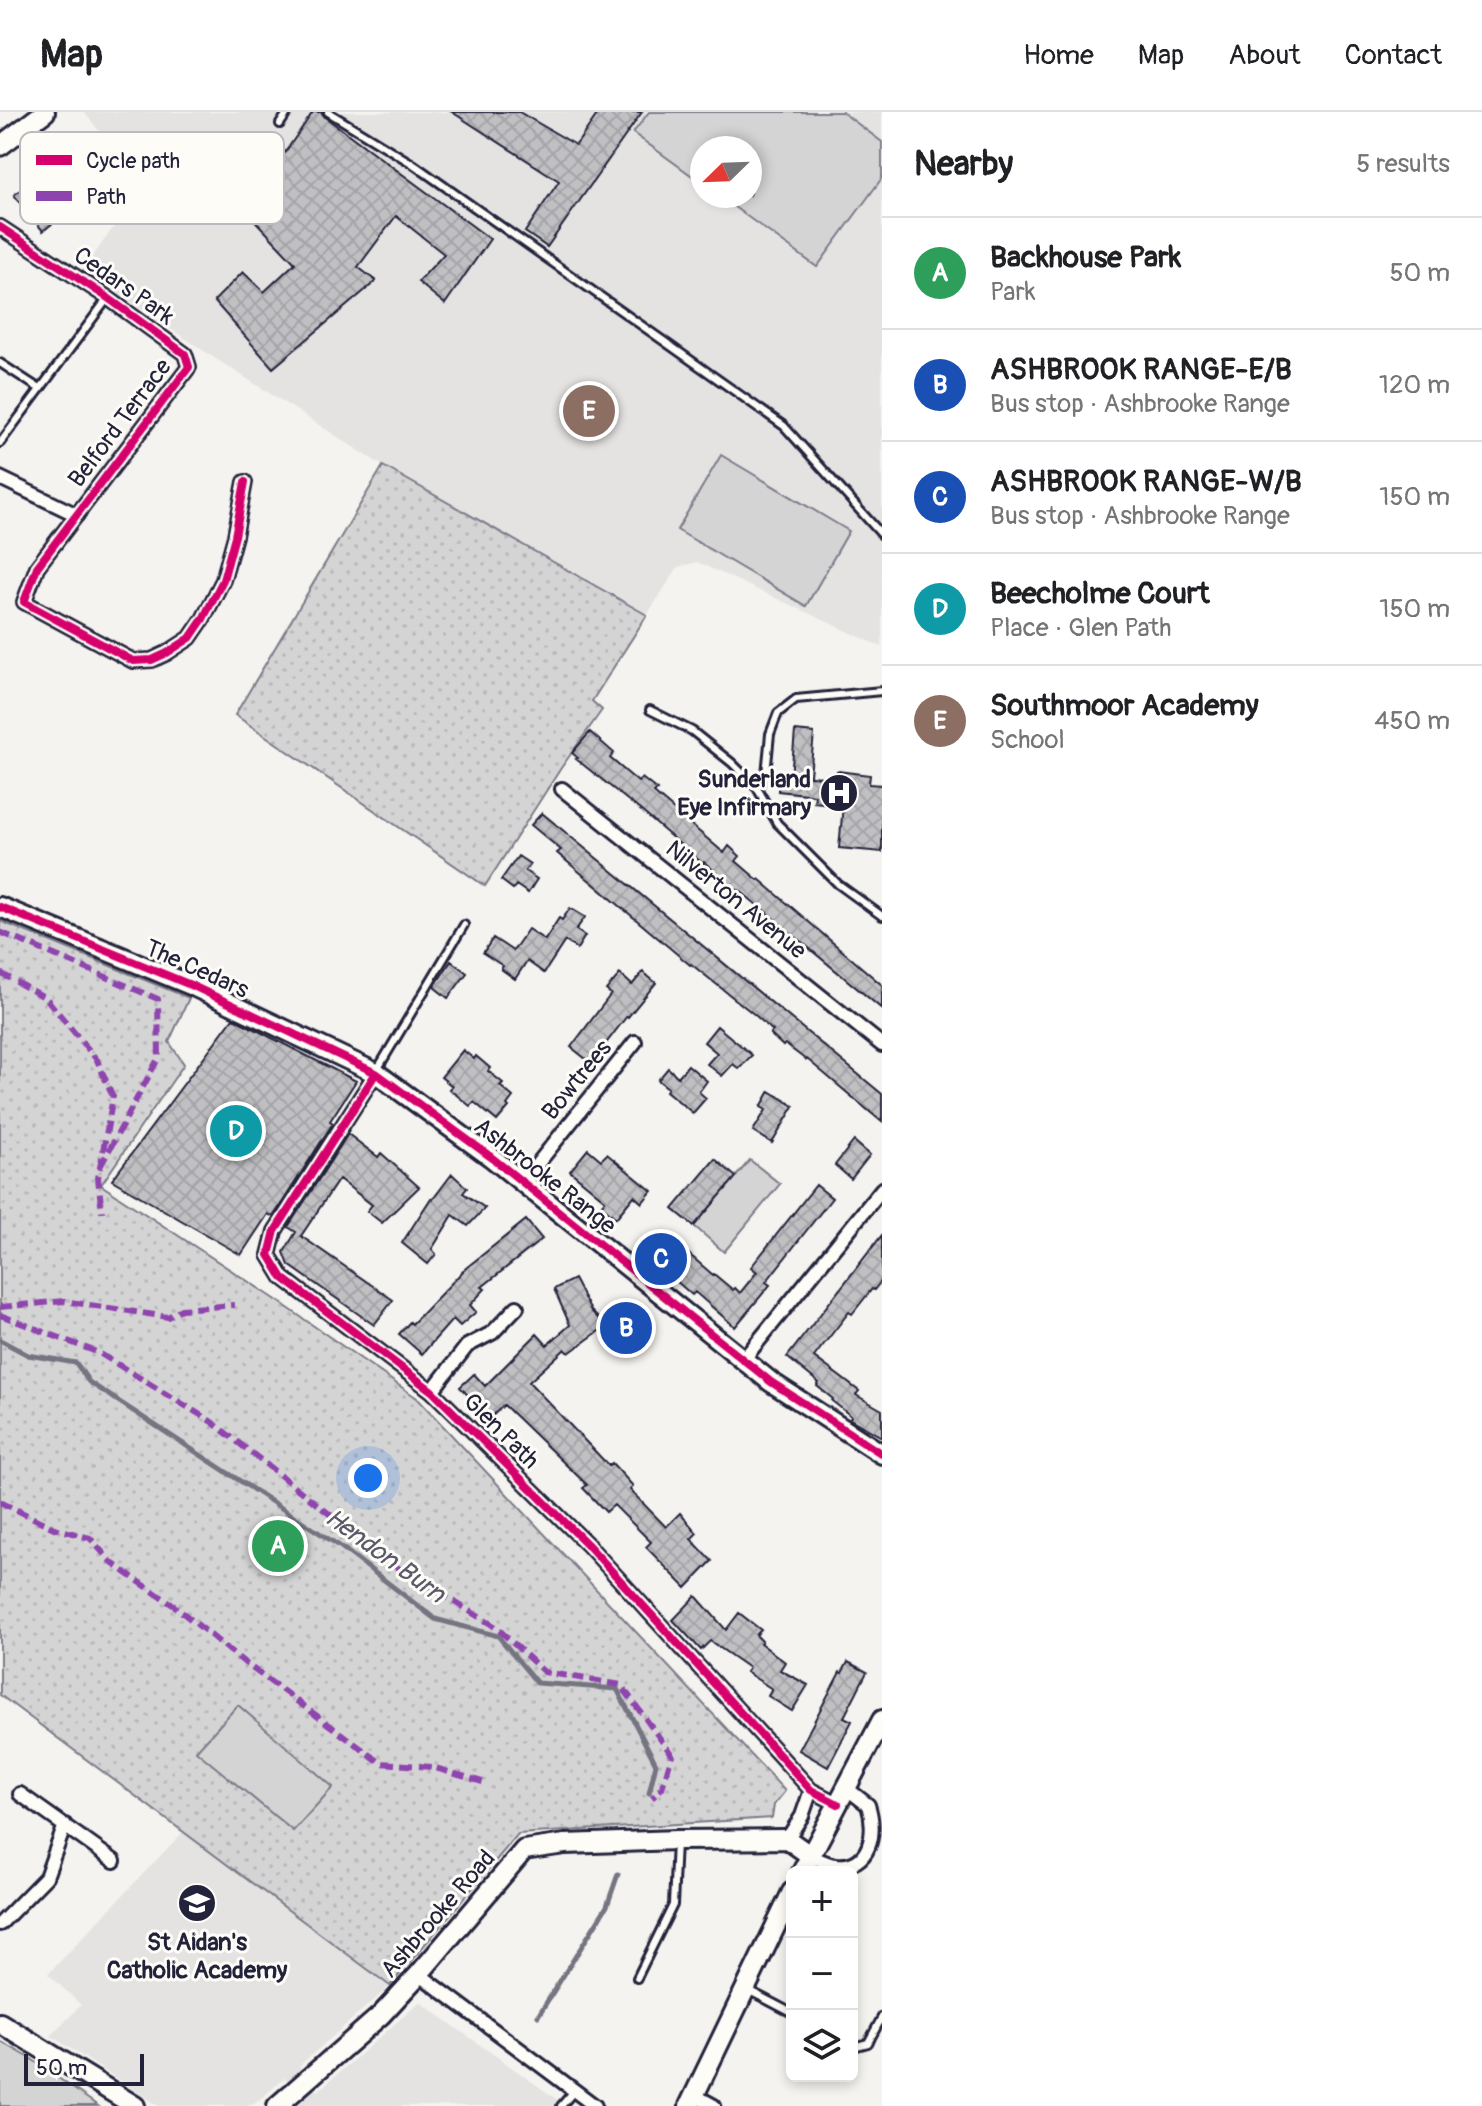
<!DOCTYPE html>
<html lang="en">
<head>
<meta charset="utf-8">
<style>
  body { margin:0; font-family:Pangolin,sans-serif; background:#f6f6f6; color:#202124 }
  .controls { position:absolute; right:24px; bottom:24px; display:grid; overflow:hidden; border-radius:12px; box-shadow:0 4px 12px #0003 }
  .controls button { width:72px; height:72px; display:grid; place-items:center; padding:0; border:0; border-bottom:2px solid #e0e0e0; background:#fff; color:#202124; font:40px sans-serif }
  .compass { position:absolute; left:690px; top:24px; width:72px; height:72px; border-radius:50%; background:#fff; box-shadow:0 4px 12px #0003; rotate:247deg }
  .scale { position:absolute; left:24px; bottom:20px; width:120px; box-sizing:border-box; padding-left:8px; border:4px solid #22223b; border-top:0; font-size:22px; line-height:28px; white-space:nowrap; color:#22223b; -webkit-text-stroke:6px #fdfcf7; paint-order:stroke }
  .you { position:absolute; left:368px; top:1366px; width:28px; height:28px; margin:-20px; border:6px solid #fff; border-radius:50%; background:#1a73e8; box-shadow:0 0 0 12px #1a73e833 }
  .badge { display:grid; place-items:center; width:52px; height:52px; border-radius:50%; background:#22223b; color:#fff; font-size:26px; font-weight:700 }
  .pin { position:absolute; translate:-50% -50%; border:4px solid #fff; box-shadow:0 2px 8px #0006 }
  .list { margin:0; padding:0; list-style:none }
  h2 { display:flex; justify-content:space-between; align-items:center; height:104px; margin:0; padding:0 32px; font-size:34px }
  h2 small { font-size:26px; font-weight:400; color:#757577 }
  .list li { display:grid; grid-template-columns:52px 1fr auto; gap:24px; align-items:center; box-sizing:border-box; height:112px; padding:0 32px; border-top:2px solid #e0e0e0 }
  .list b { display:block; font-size:30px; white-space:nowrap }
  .list p { margin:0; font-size:26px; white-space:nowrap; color:#757577 }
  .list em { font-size:26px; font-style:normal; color:#757577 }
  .icon { flex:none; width:44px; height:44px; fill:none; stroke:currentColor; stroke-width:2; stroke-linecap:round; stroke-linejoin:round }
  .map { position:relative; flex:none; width:882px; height:1994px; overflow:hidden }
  header { display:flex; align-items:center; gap:48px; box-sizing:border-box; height:112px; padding:0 40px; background:#fff; border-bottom:2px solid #e0e0e0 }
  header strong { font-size:38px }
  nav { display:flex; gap:44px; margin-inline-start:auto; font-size:28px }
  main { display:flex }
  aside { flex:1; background:#fff }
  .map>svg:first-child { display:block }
  .built { fill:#e4e3e2; fill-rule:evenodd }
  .grass { fill:url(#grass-dots); stroke:#7c7b88; stroke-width:2 }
  .garden { fill:#d5d4d5; stroke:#7c7b88; stroke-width:2 }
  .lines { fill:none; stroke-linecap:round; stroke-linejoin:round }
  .stream { stroke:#757582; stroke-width:5 }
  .building { fill:url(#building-cross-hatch); stroke:#22223b; stroke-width:2 }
  .lane-casing { stroke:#22223b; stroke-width:12 }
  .street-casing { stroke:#22223b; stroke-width:18 }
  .secondary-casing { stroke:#22223b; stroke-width:24 }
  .lane { stroke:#fdfcf7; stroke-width:6 }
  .street { stroke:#fdfcf7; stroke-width:12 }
  .secondary { stroke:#fdfcf7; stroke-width:18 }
  .quiet { stroke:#8e44ad; stroke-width:6; stroke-dasharray:12 6; stroke-linecap:butt }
  .cycleway-casing { stroke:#fdfcf7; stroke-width:13 }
  .cycleway { stroke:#d6006c; stroke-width:8 }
  .labels { text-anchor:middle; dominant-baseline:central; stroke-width:6; stroke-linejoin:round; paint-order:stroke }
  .street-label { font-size:24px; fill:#22223b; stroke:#fdfcf7 }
  .poi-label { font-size:24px; font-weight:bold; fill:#22223b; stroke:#fdfcf7; text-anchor:end }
  .water-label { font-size:26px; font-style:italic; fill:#59596b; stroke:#fdfcf7 }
  .key { fill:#fdfcf7; stroke:#bbbbbf; stroke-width:2 }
  .key-label { font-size:22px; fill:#22223b }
</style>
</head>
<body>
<header>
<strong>Map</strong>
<nav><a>Home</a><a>Map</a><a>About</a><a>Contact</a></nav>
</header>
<main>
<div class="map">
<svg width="882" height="1994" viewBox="0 0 882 1994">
  <defs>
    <pattern id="grass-dots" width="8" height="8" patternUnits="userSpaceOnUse" patternTransform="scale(2)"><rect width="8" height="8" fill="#d5d4d5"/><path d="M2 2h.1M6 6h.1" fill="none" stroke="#b7b6b8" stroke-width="1.8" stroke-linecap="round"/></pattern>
    <pattern id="building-cross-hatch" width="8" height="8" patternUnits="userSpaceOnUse" patternTransform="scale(2)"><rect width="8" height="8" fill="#c0bfc2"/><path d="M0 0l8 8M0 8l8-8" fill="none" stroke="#a5a4a8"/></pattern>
  </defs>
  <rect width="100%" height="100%" fill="#f4f3ef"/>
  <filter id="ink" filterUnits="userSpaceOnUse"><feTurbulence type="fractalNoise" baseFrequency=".0125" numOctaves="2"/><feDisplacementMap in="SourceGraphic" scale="16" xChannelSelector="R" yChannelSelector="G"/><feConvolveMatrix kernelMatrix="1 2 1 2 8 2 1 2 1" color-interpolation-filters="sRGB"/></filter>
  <g filter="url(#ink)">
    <path class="built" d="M84 0H882V535L697 450 678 455 647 503 383 354 210 243 83 158 143 74ZM702 36H750V84H702Z
      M183 1720 390 1874 299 1954 318 1979 420 1890 566 1994H297L303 1988 285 1966 254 1992 246 1994H159L51 1924 81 1893 48 1862Z"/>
    <path class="grass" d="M383 354 647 503 592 589 602 598 561 656 485 774 235 603Z
      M0 809 189 886 169 930 184 952 101 1073 278 1189 417 1286 785 1679 774 1693 772 1706 518 1722 390 1874 0 1583Z"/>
    <path class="garden" d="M649 0H842L882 30V66L817 155 719 84H750V36H702V71L633 21Z
      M721 343 849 419 806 494 677 418Z
      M750 1048 780 1072 724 1140 694 1114Z
      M238 1593 333 1675 293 1719 196 1639Z
      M0 1929 30 1946 98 1994H0Z"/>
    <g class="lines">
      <path class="stream" d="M0 1228 28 1243 76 1251 89 1270 341 1435 435 1507 498 1524 537 1571 617 1577 656 1652 649 1681
        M538 1904 607 1794 618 1762"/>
    </g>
    <path class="building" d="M313 0H321L325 5 490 127 445 192 418 170 444 142 396 104 358 155 376 169 273 256 214 189 243 160 264 180 295 151 245 98Z
      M452 0H519L576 33 599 0H642L547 135 525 120 559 69Z
      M70 38 88 60 106 44 124 66 101 85 108 95 98 103 72 73 48 93 59 106 43 119 14 83Z
      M795 619 814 621 810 664 837 666V659L870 663 869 672 882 673V740L839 736 843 693 814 690 815 683 778 679 779 664 791 665Z
      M590 620 614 641 610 646 638 670 642 666 657 678 654 681 724 741 729 734 740 744 736 749 758 768 759 767 882 873V897L739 778 738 779 704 750 703 752 640 698 576 647 578 646 572 641Z
      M542 701 882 982V1010L807 947 806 948 785 932 783 934 770 922 773 919 755 903 691 852 690 853 557 741 561 738 531 713Z
      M518 744 530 752 525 759 537 767 528 781 516 773 513 777 501 768Z
      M570 796 585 805 576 818 585 824 577 837 565 829 544 861 527 849 515 867 501 857 503 854 483 841 493 826 513 839 528 817 545 828 559 806 562 808Z
      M451 849 467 861 448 886 434 875Z
      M643 860 656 871 628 905 627 904 591 951 571 935 611 882 606 878 620 862 632 873Z
      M233 906 356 969 330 1009 333 1011 273 1105 268 1102 241 1143 112 1068Z
      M717 914 752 943 739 957 733 952 722 964 707 952 717 941 704 930Z
      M463 938 474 947 476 944 490 956 488 959 503 971 500 974 513 985 507 993 509 995 497 1009 474 990 470 994 449 977 452 974 441 965Z
      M688 953 707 969 699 980 706 986 693 1001 666 979 668 976 658 968 668 956 678 965Z
      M770 979 794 994 772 1031 753 1019 766 998 761 995Z
      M348 1022 378 1045 381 1041 419 1075 382 1111 367 1099 372 1093 339 1067 301 1124 393 1188 374 1213 289 1153 284 1140 296 1120 288 1115Z
      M854 1029 870 1043 851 1067 835 1053Z
      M588 1037 601 1048 607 1042 652 1079 642 1091 634 1084 616 1106 601 1093 605 1088 570 1059Z
      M715 1047 736 1065 694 1114 673 1097Z
      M452 1062 467 1076 463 1081 485 1096 468 1114 453 1103 432 1137 436 1142 428 1152 402 1131 431 1086 433 1087Z
      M816 1073 832 1086 766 1170 770 1173 735 1215 695 1180 692 1183 675 1168 673 1171 658 1159 662 1155 649 1144 660 1130 670 1138 676 1131 713 1163 714 1162 733 1178 735 1176 740 1181 757 1160 751 1155Z
      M526 1108 542 1127 482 1175 485 1177 470 1193 476 1200 460 1214 453 1207 422 1242 399 1222 410 1210 412 1212 466 1156Z
      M882 1123V1168L874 1178 872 1177 852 1202 849 1200 814 1245 859 1279 856 1283 882 1298V1325L850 1307 851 1304 832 1289 833 1287 817 1274 819 1271 787 1245Z
      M574 1167 591 1199 606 1214 569 1241 565 1237 529 1270 609 1354 612 1351 633 1374 630 1378 666 1415 680 1401 697 1421 691 1427 712 1449 686 1476 646 1435 651 1430 614 1393 606 1400 583 1376 587 1373 504 1293 490 1306 460 1275 474 1262 485 1274 537 1222 547 1233 570 1213 554 1177Z
      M696 1484 726 1518 739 1501 761 1518 756 1523 762 1529 760 1531 785 1550 780 1558 808 1573 792 1599 768 1584 772 1577 746 1560 749 1556 710 1529 701 1538 673 1508Z
      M848 1550 867 1560 844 1605 852 1609 828 1655 799 1638 840 1560 842 1561Z"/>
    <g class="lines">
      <g class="lane-casing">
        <path id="lane" d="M328 0 413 52 784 314 882 423
          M280 12 288 0
          M0 251 40 277
          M0 331 108 186
          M650 598 692 619 732 651 757 676 777 711 838 772 882 804
          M757 676 766 662 770 622 778 601 796 587 882 579
          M377 958 464 813
          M637 1866 673 1793 676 1730
          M748 1878 792 1901
          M852 1932 857 1934 868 1931 882 1905
          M561 1994 575 1978"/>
      </g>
      <g class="street-casing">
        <path id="street" d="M0 115 108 186 185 242 189 255 37 455 24 490 133 549 152 548 167 541 190 526 203 507 223 468 235 424 245 370
          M0 366 77 403
          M562 677 882 933
          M376 961 275 1119 269 1143 283 1166 432 1279 587 1432 811 1678 838 1692
          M523 1070 635 930
          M743 1248 882 1077
          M432 1279 467 1234 492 1221 517 1195
          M20 1682 114 1749
          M787 1727 802 1704 811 1678
          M811 1744C818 1747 827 1752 835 1753 871 1757 877 1720 868 1693L845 1675
          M0 1812 46 1765 65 1713
          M419 1862 595 1994
          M694 1983 714 1994"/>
      </g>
      <g class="secondary-casing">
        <path id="secondary" d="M0 34 45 0
          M0 795 193 874 376 961 491 1045 771 1270 882 1342
          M802 1760 882 1608
          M0 1911 135 1994
          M277 1994 381 1903 419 1862 524 1738 565 1732 677 1728 787 1727 811 1744
          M689 1994 792 1780"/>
      </g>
      <use href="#lane" class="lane"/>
      <use href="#street" class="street"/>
      <use href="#secondary" class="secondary"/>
      <path class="quiet" d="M0 820 158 887 159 945 100 1055
        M0 861 46 886 97 948 113 985 98 1066 102 1100
        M0 1195 64 1189 168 1205 181 1197 234 1193
        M0 1203 99 1241 212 1310 401 1458 496 1515 544 1560 621 1573 672 1643 662 1676 652 1686
        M0 1390 54 1416 90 1426 112 1451 173 1493 245 1551 381 1651 432 1655 486 1671"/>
      <g class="cycleway-casing">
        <path id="cycleway" d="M0 115 108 186 185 242 189 255 37 455 24 490 133 549 152 548 167 541 190 526 203 507 223 468 235 424 245 370
          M0 795 193 874 376 961 491 1045 771 1270 882 1342
          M376 961 275 1119 269 1143 283 1166 432 1279 587 1432 811 1678 838 1692"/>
      </g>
      <use href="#cycleway" class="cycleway"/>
    </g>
  </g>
  <defs>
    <g id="hospital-disc" transform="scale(2)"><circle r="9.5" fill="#22223b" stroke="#fdfcf7"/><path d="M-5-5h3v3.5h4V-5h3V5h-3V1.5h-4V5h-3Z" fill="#fff"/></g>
    <g id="school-disc" transform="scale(2)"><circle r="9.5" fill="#22223b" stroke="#fdfcf7"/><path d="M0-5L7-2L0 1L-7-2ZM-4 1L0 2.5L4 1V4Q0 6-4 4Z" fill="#fff"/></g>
  </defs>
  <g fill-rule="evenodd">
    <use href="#hospital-disc" x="839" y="681"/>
    <use href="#school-disc" x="197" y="1791"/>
  </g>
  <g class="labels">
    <g class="street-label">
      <text transform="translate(124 174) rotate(35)">Cedars Park</text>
      <text transform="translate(120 311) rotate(-53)">Belford Terrace</text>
      <text transform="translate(736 788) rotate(39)">Nilverton Avenue</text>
      <text transform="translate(197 857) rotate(24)">The Cedars</text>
      <text transform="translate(577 968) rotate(-51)">Bowtrees</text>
      <text transform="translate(545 1064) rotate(38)">Ashbrooke Range</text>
      <text transform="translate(501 1319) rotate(45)">Glen Path</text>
      <text transform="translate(438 1802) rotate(-49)">Ashbrooke Road</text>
    </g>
    <g class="poi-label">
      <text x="811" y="667">Sunderland<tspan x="811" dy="28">Eye Infirmary</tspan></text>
      <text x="197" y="1830" text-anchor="middle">St Aidan's<tspan x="197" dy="28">Catholic Academy</tspan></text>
    </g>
    <g class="water-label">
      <text transform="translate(385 1444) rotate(36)">Hendon Burn</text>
    </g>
  </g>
  <rect x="20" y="20" width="264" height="92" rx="12" class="key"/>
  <rect x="36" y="43" width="36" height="10" fill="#d6006c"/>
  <rect x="36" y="79" width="36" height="10" fill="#8e44ad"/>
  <g class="key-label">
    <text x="86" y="56">Cycle path</text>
    <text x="86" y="92">Path</text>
  </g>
</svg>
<div class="controls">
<button>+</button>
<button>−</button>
<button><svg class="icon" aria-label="layers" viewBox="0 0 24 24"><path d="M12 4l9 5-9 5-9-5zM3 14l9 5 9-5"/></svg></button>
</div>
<svg class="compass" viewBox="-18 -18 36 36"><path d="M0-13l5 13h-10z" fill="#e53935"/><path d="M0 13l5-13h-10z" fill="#757577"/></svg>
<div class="scale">50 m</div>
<div class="you"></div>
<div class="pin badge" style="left:278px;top:1434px;background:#2e9e5b">A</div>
<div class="pin badge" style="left:626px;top:1216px;background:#1a4fb4">B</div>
<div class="pin badge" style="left:661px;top:1147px;background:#1a4fb4">C</div>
<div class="pin badge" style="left:236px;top:1019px;background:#0f9aa8">D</div>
<div class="pin badge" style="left:589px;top:299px;background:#8d6e63">E</div>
</div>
<aside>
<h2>Nearby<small>5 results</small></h2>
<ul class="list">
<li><span class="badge" style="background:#2e9e5b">A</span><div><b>Backhouse Park</b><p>Park</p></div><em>50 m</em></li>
<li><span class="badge" style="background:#1a4fb4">B</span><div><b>ASHBROOK RANGE-E/B</b><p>Bus stop · Ashbrooke Range</p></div><em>120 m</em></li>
<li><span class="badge" style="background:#1a4fb4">C</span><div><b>ASHBROOK RANGE-W/B</b><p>Bus stop · Ashbrooke Range</p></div><em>150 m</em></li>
<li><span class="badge" style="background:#0f9aa8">D</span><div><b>Beecholme Court</b><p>Place · Glen Path</p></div><em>150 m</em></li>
<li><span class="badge" style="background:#8d6e63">E</span><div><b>Southmoor Academy</b><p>School</p></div><em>450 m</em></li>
</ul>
</aside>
</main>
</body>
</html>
